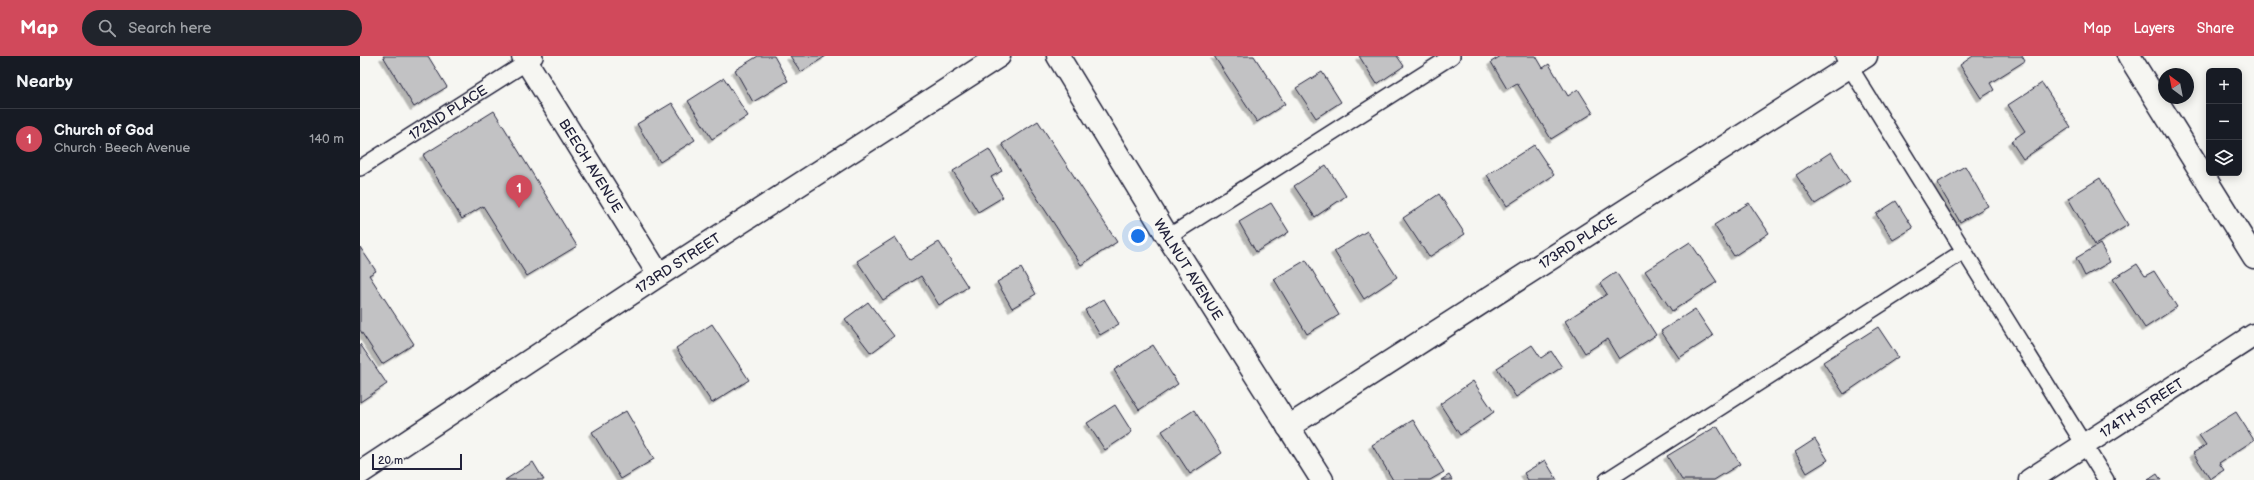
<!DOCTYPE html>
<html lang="en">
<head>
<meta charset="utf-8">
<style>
  body { margin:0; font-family:"Balsamiq Sans",sans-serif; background:#20242c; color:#f1f3f6 }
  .controls { position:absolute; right:12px; top:12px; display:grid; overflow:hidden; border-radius:6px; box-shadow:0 2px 10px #0003 }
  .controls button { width:36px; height:36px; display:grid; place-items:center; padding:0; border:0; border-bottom:1px solid #363941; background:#171b24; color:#f1f3f6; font:20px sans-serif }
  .compass { position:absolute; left:1798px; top:12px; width:36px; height:36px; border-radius:50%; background:#171b24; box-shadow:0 2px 10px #0003; rotate:328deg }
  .scale { position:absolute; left:12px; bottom:10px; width:90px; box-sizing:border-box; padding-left:4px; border:2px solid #22223b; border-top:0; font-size:11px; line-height:14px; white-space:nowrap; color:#22223b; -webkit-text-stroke:3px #f6f6f2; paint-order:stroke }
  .you { position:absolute; left:778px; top:180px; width:14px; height:14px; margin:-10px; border:3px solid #fff; border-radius:50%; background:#1a73e8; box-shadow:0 0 0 6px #1a73e833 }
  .badge { display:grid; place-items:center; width:26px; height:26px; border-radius:50%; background:#d1495b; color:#fff; font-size:13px; font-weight:700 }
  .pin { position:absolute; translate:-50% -33px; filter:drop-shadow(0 1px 2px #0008) }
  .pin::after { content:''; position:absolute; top:21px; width:14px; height:12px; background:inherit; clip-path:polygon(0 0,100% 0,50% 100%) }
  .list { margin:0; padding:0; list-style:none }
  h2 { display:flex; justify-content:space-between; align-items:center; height:52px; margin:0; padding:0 16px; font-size:17px }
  h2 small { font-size:13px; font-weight:400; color:#9ea1a6 }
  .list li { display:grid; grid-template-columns:26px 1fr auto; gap:12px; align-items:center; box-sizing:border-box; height:60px; padding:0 16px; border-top:1px solid #363941 }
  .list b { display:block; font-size:15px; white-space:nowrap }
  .list p { margin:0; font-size:13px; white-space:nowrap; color:#9ea1a6 }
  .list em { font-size:13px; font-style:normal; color:#9ea1a6 }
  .icon { flex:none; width:22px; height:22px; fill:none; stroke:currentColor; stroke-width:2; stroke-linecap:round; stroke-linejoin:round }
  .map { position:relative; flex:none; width:1894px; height:424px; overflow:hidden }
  header { display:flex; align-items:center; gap:24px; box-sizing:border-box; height:56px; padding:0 20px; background:#d1495b; color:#fff }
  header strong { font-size:19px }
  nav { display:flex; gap:22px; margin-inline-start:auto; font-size:14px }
  .search { width:280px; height:36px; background:#20242c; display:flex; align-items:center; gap:10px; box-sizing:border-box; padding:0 14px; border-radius:22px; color:#9ea1a6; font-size:15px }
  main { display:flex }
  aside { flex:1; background:#171b24 }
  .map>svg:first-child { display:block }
  .building { fill:#c2c2c4; stroke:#22223b; filter:url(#shadow) }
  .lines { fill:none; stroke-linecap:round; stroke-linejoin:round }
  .lane-casing { stroke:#22223b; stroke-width:18 }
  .street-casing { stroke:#22223b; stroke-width:25 }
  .secondary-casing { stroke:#22223b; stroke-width:25 }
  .lane { stroke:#f6f6f2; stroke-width:15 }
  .street { stroke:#f6f6f2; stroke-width:22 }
  .secondary { stroke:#f6f6f2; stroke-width:22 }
  .labels { text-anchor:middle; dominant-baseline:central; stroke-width:4; stroke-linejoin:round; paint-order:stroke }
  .street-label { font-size:14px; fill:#22223b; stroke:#f6f6f2 }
</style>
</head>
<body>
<header>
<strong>Map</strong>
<div class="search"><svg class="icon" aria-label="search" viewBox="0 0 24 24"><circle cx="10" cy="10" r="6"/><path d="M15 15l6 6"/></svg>Search here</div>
<nav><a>Map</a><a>Layers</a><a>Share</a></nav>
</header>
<main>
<aside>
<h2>Nearby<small></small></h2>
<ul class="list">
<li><span class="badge">1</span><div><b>Church of God</b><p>Church · Beech Avenue</p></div><em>140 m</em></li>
</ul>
</aside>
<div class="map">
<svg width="1894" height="424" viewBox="0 0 1894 424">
  <defs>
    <filter id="shadow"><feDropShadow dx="-3.5" dy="3.5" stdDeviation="0" flood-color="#0004"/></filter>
  </defs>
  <rect width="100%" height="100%" fill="#f6f6f2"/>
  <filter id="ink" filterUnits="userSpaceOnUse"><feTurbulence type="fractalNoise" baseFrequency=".025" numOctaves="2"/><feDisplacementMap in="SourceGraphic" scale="8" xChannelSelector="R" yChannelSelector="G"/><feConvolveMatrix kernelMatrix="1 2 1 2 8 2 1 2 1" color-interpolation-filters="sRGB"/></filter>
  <g filter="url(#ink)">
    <path class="building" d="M23 0H68L87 31 54 51Z
      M398 0H414L428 25 393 46 375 14Z
      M430 0H466L441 16Z
      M854 0H894L925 48 897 66Z
      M999 0H1037L1044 10 1017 28Z
      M1141 0H1176L1183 12 1189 8 1208 40 1218 33 1233 57 1191 83 1157 27 1147 33 1131 6Z
      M1613 0H1662L1665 5 1630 27 1634 34 1621 42 1600 9Z
      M962 16 981 46 956 62 936 32Z
      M364 22 388 60 352 83 328 45Z
      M1682 27 1711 71 1663 103 1651 85 1665 75 1648 49Z
      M312 47 335 84 300 106 277 68Z
      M134 55 217 190 167 220 123 150 102 163 63 99Z
      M678 65 757 186 721 209 642 88Z
      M1174 89 1194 119 1147 150 1127 119Z
      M629 93 642 115 631 121 643 141 618 156 593 115Z
      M1471 96 1490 126 1455 148 1436 119Z
      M966 109 986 140 955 161 934 130Z
      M1605 110 1628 150 1600 166 1577 127Z
      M1740 122 1768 169 1735 189 1708 142Z
      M1079 138 1105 178 1069 201 1043 162Z
      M1536 145 1553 172 1533 184 1516 158Z
      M911 147 929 176 896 196 879 166Z
      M1389 147 1409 177 1374 200 1354 169Z
      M1007 175 1037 221 1004 243 974 195Z
      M535 181 550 204 579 186 608 231 579 249 561 220 523 244 497 205Z
      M1330 186 1357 226 1312 255 1285 215Z
      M1740 188 1750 206 1725 220 1716 202Z
      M0 191 16 215 9 219 54 288 22 308 0 274Z
      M946 204 979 259 947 278 914 223Z
      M1777 208 1785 220 1794 215 1817 251 1785 272 1753 223Z
      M661 212 676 238 652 252 637 226Z
      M1256 216 1296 279 1259 303 1247 283 1225 297 1205 265 1247 238 1240 227Z
      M744 243 759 268 740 279 725 254Z
      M508 246 534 280 511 297 485 263Z
      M1335 253 1353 280 1319 302 1301 275Z
      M352 268 389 324 352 347 316 292Z
      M1518 271 1538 301 1484 338 1463 306Z
      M0 288 27 328 0 346Z
      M793 289 818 328 779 354 754 314Z
      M1172 289 1181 302 1191 295 1202 311 1156 341 1137 312Z
      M1113 325 1134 356 1100 379 1080 348Z
      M755 349 772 376 745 394 727 367Z
      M834 354 862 397 830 418 802 375Z
      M266 355 294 403 261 423 232 376Z
      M1876 356 1894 384 1859 407 1864 414 1850 423 1833 397 1846 389 1839 379Z
      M1053 364 1084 416 1070 424H1033L1012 389Z
      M1357 370 1380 408 1354 424H1322L1307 400Z
      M1455 383 1468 404 1447 417 1435 396Z
      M1185 404 1197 424H1168L1164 417Z
      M173 406 184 424H145Z
      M1797 418 1801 424H1788Z
      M1089 419 1092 424H1081Z"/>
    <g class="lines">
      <g class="lane-casing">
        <g id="lane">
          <path d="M1483 0 1746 424"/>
          <path id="s1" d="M0 112 175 1"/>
          <path d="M808 181 1092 0"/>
          <path d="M1247 424 1604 195"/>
        </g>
      </g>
      <g class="street-casing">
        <g id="street">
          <path id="s2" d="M163 0 299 219"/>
          <path id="s3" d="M698 0 808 181 962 424"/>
          <path d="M1769 0 1894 201"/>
          <path id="s4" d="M928 371 1506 0"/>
          <path id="s5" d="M1670 424 1894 279"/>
        </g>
      </g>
      <g class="secondary-casing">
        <g id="secondary">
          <path id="s6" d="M0 417 299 219 639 0"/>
        </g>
      </g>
      <use href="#lane" class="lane"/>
      <use href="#street" class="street"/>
      <use href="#secondary" class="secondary"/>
    </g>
  </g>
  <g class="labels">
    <g class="street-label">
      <text stroke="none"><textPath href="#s1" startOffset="104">172ND PLACE</textPath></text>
      <text stroke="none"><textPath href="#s2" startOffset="129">BEECH AVENUE</textPath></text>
      <text stroke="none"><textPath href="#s4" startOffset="344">173RD PLACE</textPath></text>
      <text stroke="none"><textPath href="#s6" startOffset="381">173RD STREET</textPath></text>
      <text stroke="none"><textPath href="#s3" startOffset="250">WALNUT AVENUE</textPath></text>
      <text stroke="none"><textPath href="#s5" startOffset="133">174TH STREET</textPath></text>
    </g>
  </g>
</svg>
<div class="controls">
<button>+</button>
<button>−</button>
<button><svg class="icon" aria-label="layers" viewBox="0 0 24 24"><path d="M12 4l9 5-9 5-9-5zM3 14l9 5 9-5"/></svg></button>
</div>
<svg class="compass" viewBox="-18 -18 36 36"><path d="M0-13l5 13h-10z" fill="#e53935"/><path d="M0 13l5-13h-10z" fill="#9ea1a6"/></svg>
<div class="scale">20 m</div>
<div class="you"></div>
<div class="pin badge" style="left:159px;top:152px">1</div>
</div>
</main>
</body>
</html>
